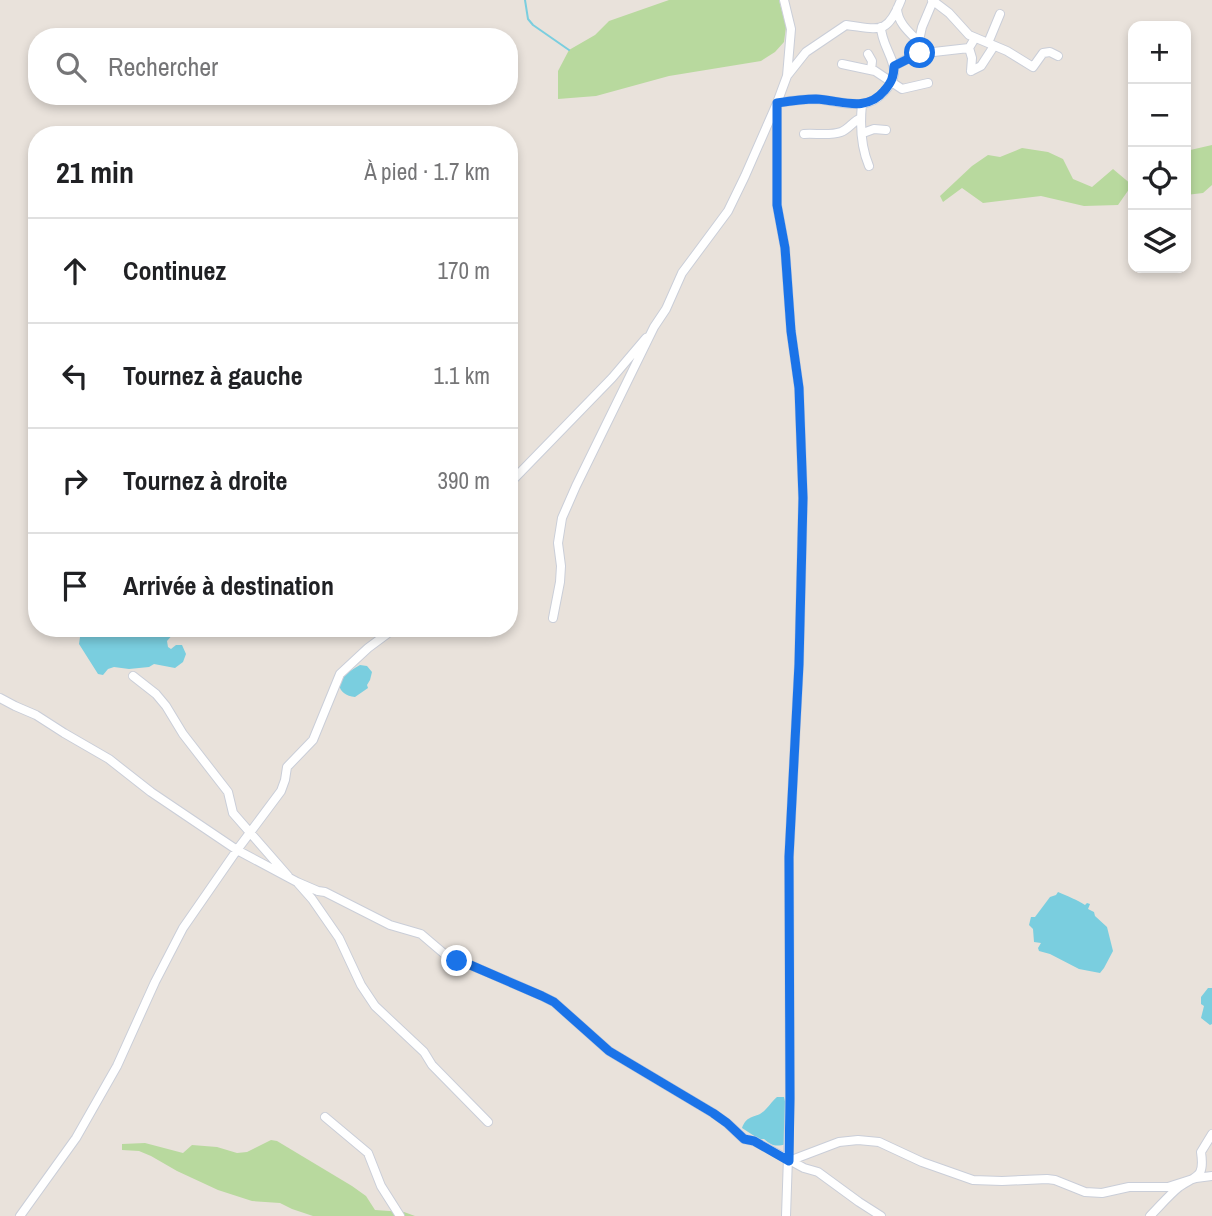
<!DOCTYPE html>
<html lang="fr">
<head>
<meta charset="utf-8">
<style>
  body { margin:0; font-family:"Archivo Narrow",sans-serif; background:#f2f2f2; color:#202124 }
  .controls { position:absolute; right:21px; top:21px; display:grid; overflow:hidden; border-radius:14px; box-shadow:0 4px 10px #0003 }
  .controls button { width:63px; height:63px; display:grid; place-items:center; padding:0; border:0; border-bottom:2px solid #e0e0e0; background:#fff; color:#202124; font:35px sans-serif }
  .stop { position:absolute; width:21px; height:21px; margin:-16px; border:5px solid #1a73e8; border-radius:50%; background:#fff }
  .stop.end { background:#1a73e8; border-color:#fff; box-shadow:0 2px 7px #0008 }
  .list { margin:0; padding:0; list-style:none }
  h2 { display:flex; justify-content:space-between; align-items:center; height:91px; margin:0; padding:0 28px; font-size:30px }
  h2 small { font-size:23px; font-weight:400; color:#757577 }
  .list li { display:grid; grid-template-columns:46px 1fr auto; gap:21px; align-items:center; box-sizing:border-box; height:105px; padding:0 28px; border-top:2px solid #e0e0e0 }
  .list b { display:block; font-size:26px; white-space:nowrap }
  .list em { font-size:23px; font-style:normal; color:#757577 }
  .icon { flex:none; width:38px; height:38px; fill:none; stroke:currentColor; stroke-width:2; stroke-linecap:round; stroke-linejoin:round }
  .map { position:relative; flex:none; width:1212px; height:1216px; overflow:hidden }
  .search { position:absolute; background:#fff; box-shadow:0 4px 10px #0003; left:28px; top:28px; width:490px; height:77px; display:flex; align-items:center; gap:18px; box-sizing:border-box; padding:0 24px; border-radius:28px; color:#757577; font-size:26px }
  .panel { position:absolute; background:#fff; box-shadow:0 4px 10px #0003; left:28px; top:126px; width:490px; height:511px; border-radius:28px }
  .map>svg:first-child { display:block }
  .green { fill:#b8d99e }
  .water { fill:#7acedf }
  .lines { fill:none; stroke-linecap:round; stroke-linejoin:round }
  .stream { stroke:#7acedf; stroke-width:2 }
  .minor-casing { stroke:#caced8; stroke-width:10 }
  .minor { stroke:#fff; stroke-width:8 }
  .route { stroke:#1a73e8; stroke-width:9 }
</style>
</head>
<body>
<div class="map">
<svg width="1212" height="1216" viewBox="0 0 1212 1216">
  <rect width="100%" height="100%" fill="#e9e2db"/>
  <path class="green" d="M669 0H779L786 27 784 42 775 52 761 61 669 76 596 96 558 99V71L569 50 595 35 609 21Z
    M1212 145V185L1203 193 1186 195V151Z
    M1022 148 1048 152 1063 159 1073 179 1092 187 1113 169 1132 185 1118 205 1084 206 1041 196 983 203 962 188 943 202 940 196 972 166 988 155 1000 157Z
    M271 1140 277 1141 352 1186 366 1196 375 1210 404 1212 415 1216H313L292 1209 280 1203 252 1201 218 1190 177 1171 151 1156 139 1151 122 1150V1144L145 1143 183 1153 192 1145 217 1147 237 1153 247 1152Z"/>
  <path class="water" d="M87 628H133L149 637 156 630 160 631 161 628H168L174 633 167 641 168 647 171 649 176 645H182L186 654 183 662 175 668 154 664 149 667 129 669 114 667 108 669 103 675 98 674 79 644 80 637Z
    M360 665 367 666 372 672 370 680 367 685 368 688 355 697C342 696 333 685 345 675 349 671 355 668 360 665Z
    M1058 892C1067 896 1078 900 1085 905L1087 903 1090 904 1088 909 1094 912 1095 916 1107 927 1113 951 1104 968 1100 973 1079 969 1050 954 1039 951 1038 948 1041 943 1034 942 1033 929 1029 925 1031 917H1035L1050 897 1056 895Z
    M1208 988H1212V1024L1210 1025 1201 1018 1204 1006 1201 1004V997Z
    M777 1097H784L786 1106V1144C776 1147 772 1146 764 1139H759L742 1128C746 1117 751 1118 760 1114 767 1110 771 1102 777 1097Z"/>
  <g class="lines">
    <path class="stream" d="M525 0 528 19 533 25 569 50"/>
    <g class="minor-casing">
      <path id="minor" d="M784 0 791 29 787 76 777 103V205L785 248 791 331 799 388 803 498 799 664 789 857 790 1098 786 1216
        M932 0 949 13 969 35 1007 51 1033 67 1043 53 1050 52 1058 56
        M897 9C898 23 909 32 918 41
        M988 43 1000 14
        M969 48 972 58 971 71
        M868 54 872 61 871 70
        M916 54 922 27 933 1
        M842 64 875 71 902 89 928 83
        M894 66 916 54 969 48 975 38
        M971 71 981 66 994 46
        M787 76 806 52 846 25C879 29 887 36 901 0
        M862 104C860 124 861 147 869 166
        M863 133 874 129 886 130
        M804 134C815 133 830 136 841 132 849 129 853 121 861 118
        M509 484 612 378 646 338
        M553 618 560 582 561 566 558 543 562 518 576 486 654 327 666 309 682 273 728 211 745 176 777 103C790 101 802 99 815 99 838 100 865 113 883 93 888 88 893 82 894 74 896 60 881 44 881 27
        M133 676 156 694 166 706 183 734 228 792 233 813 288 876
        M0 698 15 706 36 715 64 733 109 759 151 792 237 850 297 882 312 899 339 938 361 985 375 1006 424 1052 432 1065 488 1122
        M297 882 318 891 325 892 390 925 421 934 448 957 468 964 542 996 554 1002 609 1051 713 1113 727 1123 744 1139 754 1141 804 1168 818 1172 859 1202 881 1216
        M325 1117 368 1153 381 1186 400 1216
        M789 1161 839 1142 858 1140 879 1142 922 1162 973 1180 1002 1181 1047 1179 1055 1180 1085 1192 1102 1193 1129 1187H1168L1196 1178 1212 1176
        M20 1216 76 1138 117 1066 155 982 183 928 237 850 281 791 285 780 287 767 313 740 340 674 368 648 395 628
        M1150 1216C1159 1207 1169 1195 1179 1187 1196 1175 1205 1179 1201 1152L1212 1134"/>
    </g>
    <use href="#minor" class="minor"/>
  </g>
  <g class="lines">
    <path class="route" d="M457 961 468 964 542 996 554 1002 609 1051 713 1113 727 1123 744 1139 754 1141 789 1161 790 1098 789 857 799 664 803 498 799 388 791 331 785 248 777 205V103C790 101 803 99 816 99 840 100 866 113 884 91 891 83 894 77 894 66L920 53"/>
  </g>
</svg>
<div class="controls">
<button>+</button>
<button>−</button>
<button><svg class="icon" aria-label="locate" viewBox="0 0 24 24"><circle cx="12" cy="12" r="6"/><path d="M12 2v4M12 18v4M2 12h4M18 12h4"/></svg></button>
<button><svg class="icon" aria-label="layers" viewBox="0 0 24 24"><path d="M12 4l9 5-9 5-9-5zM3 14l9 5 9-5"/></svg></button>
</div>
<div class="stop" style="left:920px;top:53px"></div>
<div class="stop end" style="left:457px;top:961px"></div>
<div class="search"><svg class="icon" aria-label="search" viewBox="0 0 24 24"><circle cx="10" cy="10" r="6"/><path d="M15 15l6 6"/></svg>Rechercher</div>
<section class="panel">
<h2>21 min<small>À pied · 1.7 km</small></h2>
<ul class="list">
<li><svg class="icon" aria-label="ahead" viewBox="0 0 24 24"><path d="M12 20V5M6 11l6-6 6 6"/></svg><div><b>Continuez</b></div><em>170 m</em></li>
<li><svg class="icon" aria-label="left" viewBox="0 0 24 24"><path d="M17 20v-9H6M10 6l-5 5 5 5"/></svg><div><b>Tournez à gauche</b></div><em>1.1 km</em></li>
<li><svg class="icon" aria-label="right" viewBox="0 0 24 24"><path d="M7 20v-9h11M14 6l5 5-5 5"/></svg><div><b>Tournez à droite</b></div><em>390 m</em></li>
<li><svg class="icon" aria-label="arrive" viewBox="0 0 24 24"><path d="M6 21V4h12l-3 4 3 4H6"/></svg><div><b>Arrivée à destination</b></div></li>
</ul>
</section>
</div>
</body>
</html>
